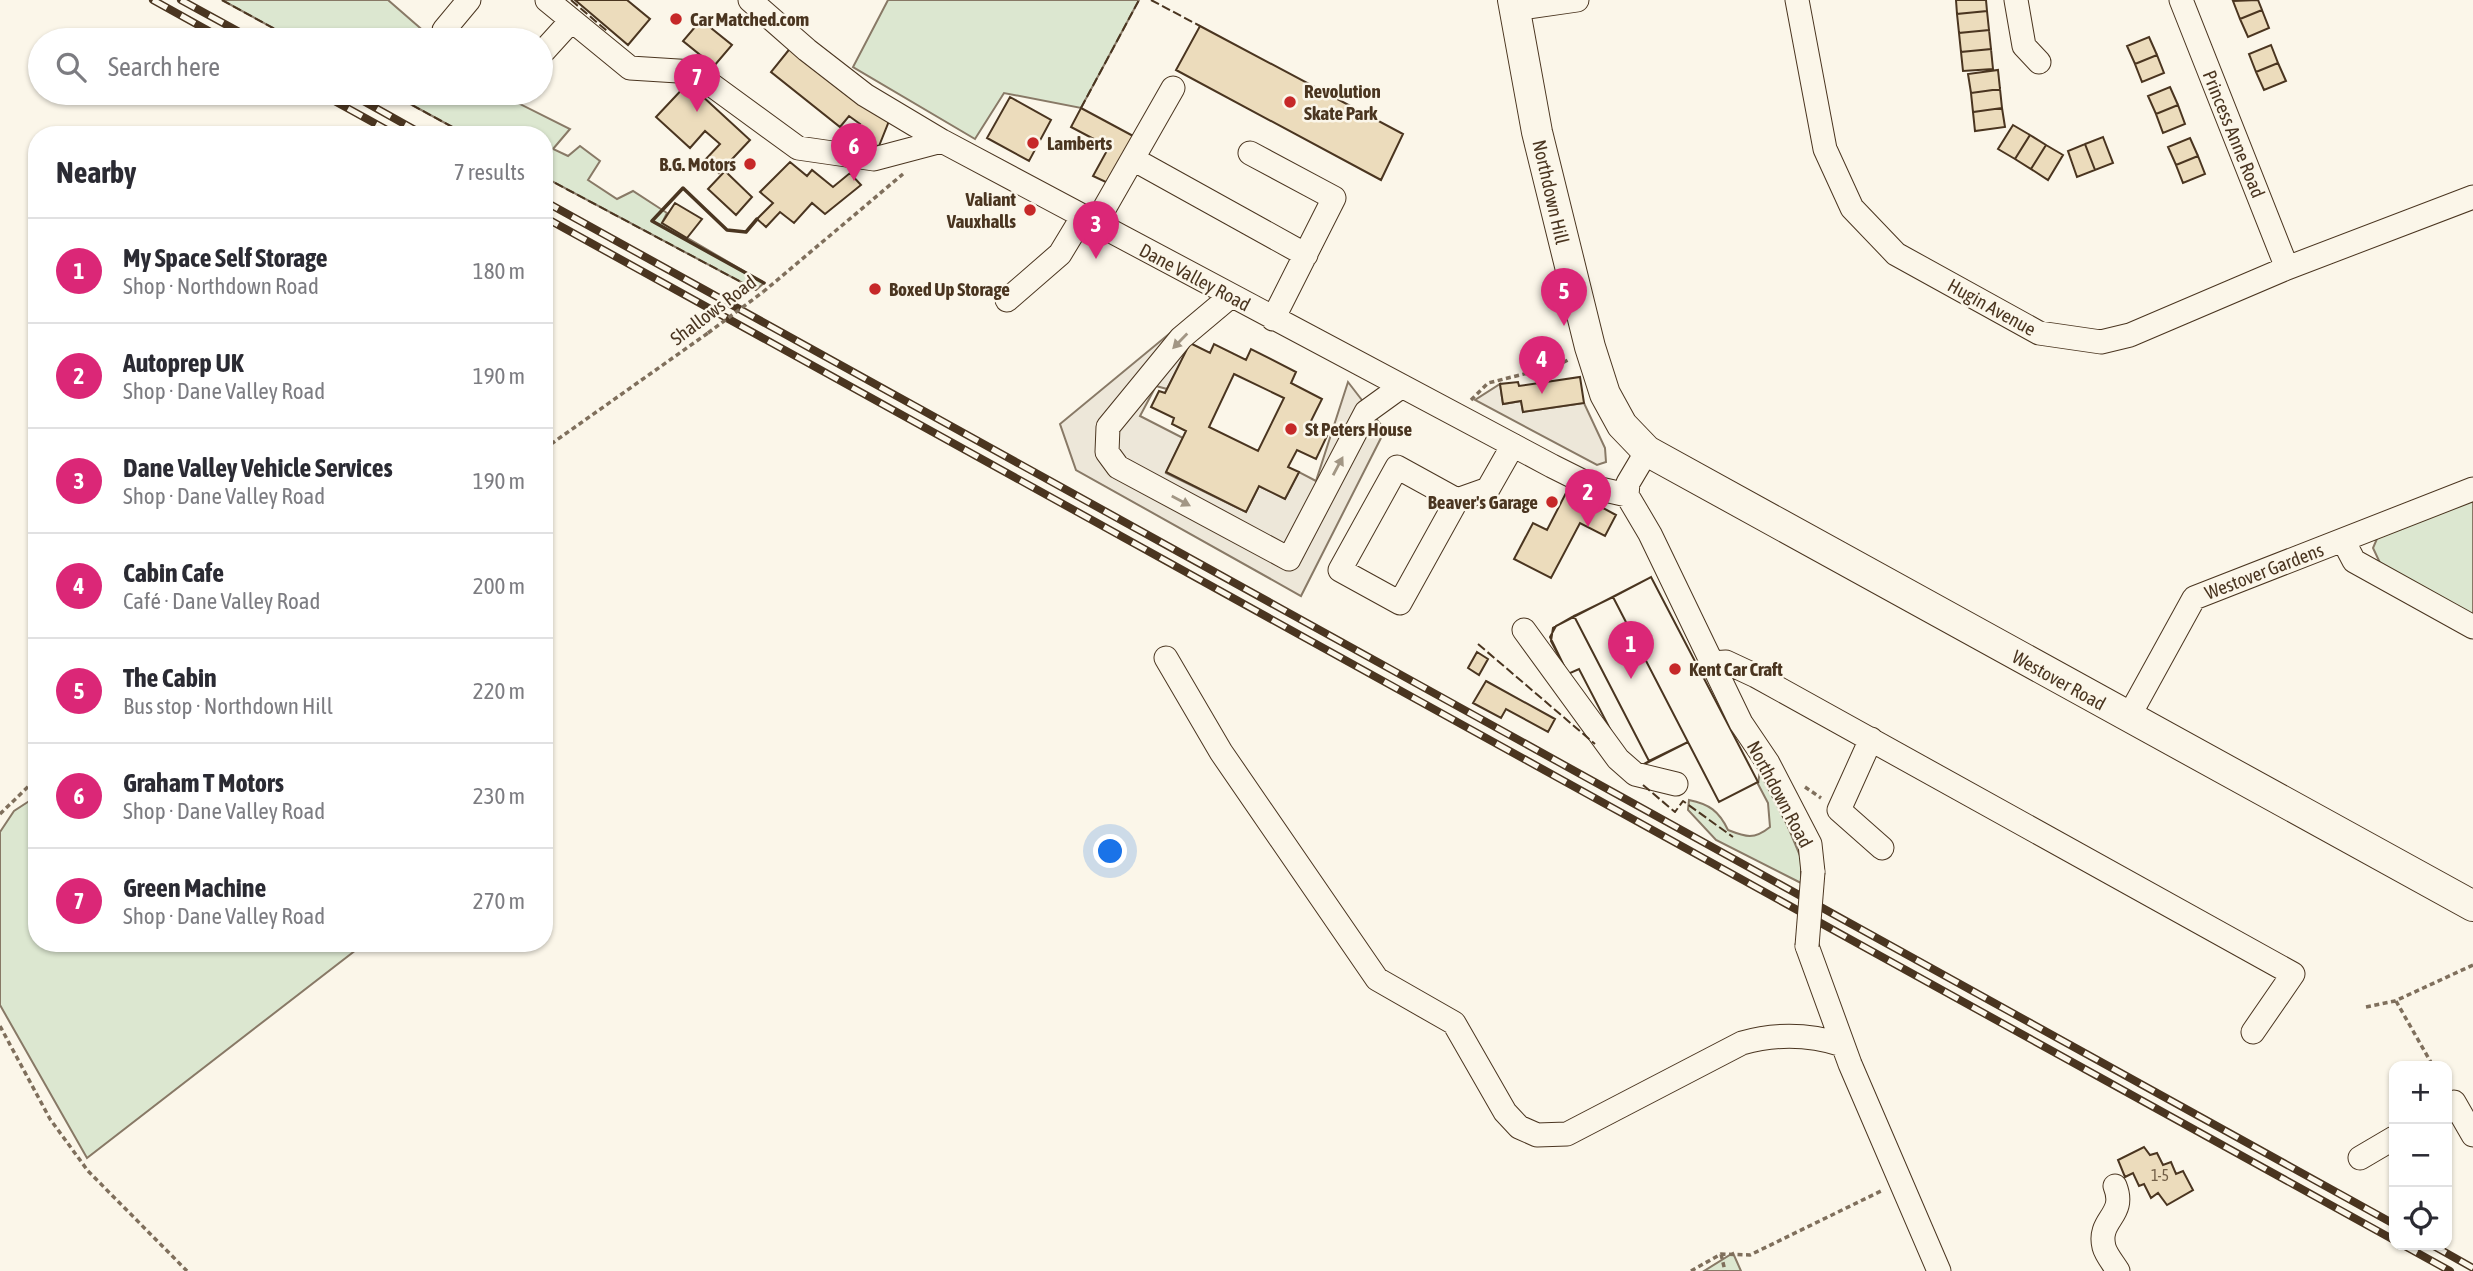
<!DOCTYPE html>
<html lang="en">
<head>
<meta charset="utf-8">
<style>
  body { margin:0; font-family:"Asap Condensed",sans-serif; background:#f7f7f7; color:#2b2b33 }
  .controls { position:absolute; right:21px; bottom:21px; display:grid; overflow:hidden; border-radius:14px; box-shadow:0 2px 5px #0004 }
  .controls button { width:63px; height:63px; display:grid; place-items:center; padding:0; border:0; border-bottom:2px solid #e1e1e2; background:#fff; color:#2b2b33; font:35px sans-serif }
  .you { position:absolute; left:1111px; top:852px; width:24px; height:24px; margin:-18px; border:5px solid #fff; border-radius:50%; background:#1a73e8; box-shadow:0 0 0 10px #1a73e833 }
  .badge { display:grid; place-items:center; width:46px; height:46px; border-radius:50%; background:#db2777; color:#fff; font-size:23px; font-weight:700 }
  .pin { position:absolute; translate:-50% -58px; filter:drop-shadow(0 2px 4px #0008) }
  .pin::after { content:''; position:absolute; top:37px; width:24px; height:21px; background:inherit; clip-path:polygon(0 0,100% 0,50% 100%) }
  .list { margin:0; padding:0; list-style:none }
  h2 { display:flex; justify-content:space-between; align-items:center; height:91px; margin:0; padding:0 28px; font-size:30px }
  h2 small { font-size:23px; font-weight:400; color:#7c7c81 }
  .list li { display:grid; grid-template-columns:46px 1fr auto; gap:21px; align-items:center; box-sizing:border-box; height:105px; padding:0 28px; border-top:2px solid #e1e1e2 }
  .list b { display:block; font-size:26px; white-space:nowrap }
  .list p { margin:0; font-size:23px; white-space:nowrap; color:#7c7c81 }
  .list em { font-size:23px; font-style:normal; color:#7c7c81 }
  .icon { flex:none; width:38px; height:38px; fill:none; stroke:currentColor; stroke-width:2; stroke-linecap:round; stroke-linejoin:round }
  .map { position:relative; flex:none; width:2473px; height:1271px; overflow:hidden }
  .search { position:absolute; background:#fff; box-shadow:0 2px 5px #0004; left:28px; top:28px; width:525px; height:77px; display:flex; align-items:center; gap:18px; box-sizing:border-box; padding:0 24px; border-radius:38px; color:#7c7c81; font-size:26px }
  .panel { position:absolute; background:#fff; box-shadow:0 2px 5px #0004; left:28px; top:126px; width:525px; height:826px; border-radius:28px }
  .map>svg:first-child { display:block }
  .green { fill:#dce7d0; stroke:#887966; stroke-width:2 }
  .parking { fill:#ede7d9; stroke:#887966; stroke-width:2 }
  .building { fill:#ecdcbc; stroke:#4a3520; stroke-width:2; fill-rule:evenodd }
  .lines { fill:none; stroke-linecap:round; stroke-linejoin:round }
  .minor-casing { stroke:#4a3520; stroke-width:25 }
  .major-casing { stroke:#4a3520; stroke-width:32 }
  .path { stroke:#7f6f5c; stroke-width:3.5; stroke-dasharray:5 3.5; stroke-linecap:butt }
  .minor { stroke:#fbf6e9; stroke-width:23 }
  .major { stroke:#fbf6e9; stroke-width:30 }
  .rail-casing { stroke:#4a3520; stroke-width:8 }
  .rail { stroke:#fbf6e9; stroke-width:5; stroke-dasharray:16; stroke-linecap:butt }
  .minor-bridge-casing { stroke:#4a3520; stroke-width:25; stroke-linecap:butt }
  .path-bridge { stroke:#7f6f5c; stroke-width:3.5; stroke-dasharray:5 3.5; stroke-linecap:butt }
  .minor-bridge { stroke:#fbf6e9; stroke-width:23 }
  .fence { stroke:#4a3520; stroke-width:2; stroke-dasharray:9 3.5; stroke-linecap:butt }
  .wall { stroke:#4a3520; stroke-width:3.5 }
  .oneway { fill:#a29684 }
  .poi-dot { fill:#c62828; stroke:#fbf6e9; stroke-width:2.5 }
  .labels { text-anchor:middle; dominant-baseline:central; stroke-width:5; stroke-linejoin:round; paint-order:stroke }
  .number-label { font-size:16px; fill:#725f47 }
  .poi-label { font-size:19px; font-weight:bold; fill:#4a3520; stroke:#fbf6e9; text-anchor:start }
  .street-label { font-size:19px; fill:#4a3520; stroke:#fbf6e9 }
</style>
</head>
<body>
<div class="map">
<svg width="2473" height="1271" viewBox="0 0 2473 1271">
  <rect width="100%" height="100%" fill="#fbf6e9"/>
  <path class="green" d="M222 0H388L434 40H295Z
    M888 0H1139L1081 108 1004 93 975 139 853 67Z
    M390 93H498L570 129 553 149 568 156 580 146 600 161 588 180 617 199 633 191 667 213 662 223 764 283 756 290 544 177V135H467Z
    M2473 496V616L2381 565 2373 548 2379 534Z
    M1760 770 1768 779 1801 858V883L1716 840 1688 810 1689 800C1709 804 1719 811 1728 830 1746 837 1754 840 1770 827L1768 803 1758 784Z
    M37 796V943H365L87 1158 0 1005V832L14 811Z
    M1733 1253 1741 1271H1704Z"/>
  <path class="parking" d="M1175 329 1191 344 1167 389 1156 386 1140 416 1183 438 1166 473 1246 512 1259 486 1285 499 1299 472 1316 481 1348 382 1385 430 1301 596 1076 470 1060 424Z
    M1500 384 1503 404 1521 401 1523 412 1584 403 1605 448 1606 462 1597 465 1475 400Z"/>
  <path class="building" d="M575 0H627L650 19 628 45Z
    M1956 0H1986L1987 11 1957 14Z
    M2258 0 2262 10 2240 19 2233 1Z
    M2262 10 2269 28 2248 37 2240 19Z
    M1987 11 1989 30 1959 33 1957 14Z
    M701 20 732 45 714 66 683 41Z
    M1200 26 1403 134 1381 180 1176 70Z
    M1989 30 1991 49 1961 52 1959 33Z
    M2149 37 2157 55 2135 64 2127 46Z
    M2271 45 2278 63 2256 72 2249 54Z
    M792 46 889 121 879 146 847 142 860 124 849 116 840 127 771 72Z
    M1991 49 1993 69 1963 71 1961 52Z
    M2157 55 2164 73 2142 82 2135 64Z
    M2278 63 2286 81 2264 90 2256 72Z
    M1998 70 2000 89 1971 93 1968 74Z
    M688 83 750 140 719 173 705 160 720 144 705 131 690 148 656 117Z
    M2170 87 2178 105 2156 114 2148 96Z
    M2000 89 2002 108 1973 112 1971 93Z
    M1010 97 1051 120 1029 161 987 138Z
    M2178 105 2185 124 2163 133 2156 114Z
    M1081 108 1135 137 1110 184 1093 176 1109 147 1071 127Z
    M2002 108 2005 127 1975 131 1973 112Z
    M2013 125 2030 135 2015 159 1998 149Z
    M2030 135 2046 145 2031 169 2015 159Z
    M2103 137 2113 163 2095 170 2085 144Z
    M2190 138 2198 156 2176 165 2168 147Z
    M2085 144 2095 170 2077 177 2068 151Z
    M2046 145 2063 155 2048 180 2031 169Z
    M2198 156 2205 174 2183 183 2176 165Z
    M790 162 807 176 812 170 833 187 850 173 861 185 825 214 812 203 794 223 780 212 766 227 757 219 773 203 760 192Z
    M725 171 752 197 736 215 708 189Z
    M675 203 702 219 687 238 662 223Z
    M1190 343 1210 353 1214 344 1246 360 1251 349 1296 372 1291 383 1322 399 1308 427 1327 436 1316 459 1297 450 1288 467 1299 472 1285 499 1259 486 1246 512 1166 472 1186 431 1172 424 1174 418 1151 407 1159 391 1165 393ZM1234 374 1284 398 1258 451 1209 427Z
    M1580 377 1584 403 1523 412 1521 401 1503 404 1500 384 1518 382 1519 386Z
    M1568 489 1616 515 1605 536 1580 523 1551 578 1514 559 1533 523 1547 530Z
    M1651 577 1758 782 1719 802 1613 597Z
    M1651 577 1758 782 1719 802 1688 742 1637 768 1623 754 1579 669 1568 674 1550 637 1556 626Z
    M1613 597 1688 742 1649 761 1574 616Z
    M1574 616 1649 761 1637 768 1623 754 1579 669 1568 674 1551 641 1553 628Z
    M1477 652 1488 659 1479 675 1468 668Z
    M1486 681 1555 719 1548 732 1506 709 1501 718 1473 703Z
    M2144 1147 2150 1155 2157 1153 2163 1165 2171 1162 2176 1174 2183 1171 2193 1190 2167 1205 2158 1193 2151 1198 2144 1184 2139 1186 2133 1173 2125 1177 2118 1160Z"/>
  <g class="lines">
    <g class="minor-casing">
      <path id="minor" d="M547 0 630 68 694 72 798 148 874 159 942 141
        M750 0 807 50 865 95 942 141 1552 466 1596 488 1627 495
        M1797 0 1825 149 1852 208 1896 254 2039 333 2101 342 2130 335 2287 268 2473 197
        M2016 0 2024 46 2039 62
        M2181 0 2287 268
        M1514 9 1577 0
        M444 30 469 0
        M541 54 571 21
        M1250 153 1334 198 1273 319
        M1133 159 1306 255
        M1096 223 1173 88
        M1231 296 1181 338 1108 427 1107 452 1118 467 1289 559 1366 412 1402 386
        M1007 300 1060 254 1083 216
        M1647 451 1628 483 1627 495 1650 534 1741 723 1768 763 1810 844 1813 872
        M1397 467 1457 500 1400 603 1340 570Z
        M1457 500 1488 489 1513 445
        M2343 540 2354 561 2473 627
        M1524 630 1618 759 1635 774 1676 784
        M1166 658 1221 752 1377 979 1454 1023 1505 1112 1519 1127 1537 1135 1567 1134 1742 1043C1777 1033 1809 1034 1843 1045
        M1711 663 1726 662 1756 676 2293 974 2253 1032
        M2128 718 2194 598 2473 489
        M1871 739 1839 810 1882 848
        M1807 946 1850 1064 1939 1271
        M2454 1102 2473 1135
        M2360 1158 2394 1138
        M2115 1186C2127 1216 2097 1219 2104 1247 2106 1255 2114 1264 2118 1271"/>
    </g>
    <g class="major-casing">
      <path id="major" d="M1513 0 1537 132 1590 347 1605 394 1622 425 1647 451 2473 906"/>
    </g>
    <path class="path" d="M763 292 903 174
      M1471 400 1488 383 1556 366 1568 360
      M544 449 708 333
      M1805 787 1821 798
      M0 814 37 778
      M2396 1001 2433 1066
      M2366 1007 2395 1001 2473 965
      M0 1026 50 1119 88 1171 187 1271
      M1721 1254 1725 1271
      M1691 1271 1721 1254 1750 1255 1881 1191"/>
    <use href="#minor" class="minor"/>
    <use href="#major" class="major"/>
    <g class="rail-casing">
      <path id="rail" d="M153 0 225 40
        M181 0 254 40
        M320 93 396 135
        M349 93 424 135
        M544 201 2394 1224
        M544 217 2394 1240
        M2403 1245 2450 1271
        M2432 1245 2473 1268"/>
    </g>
    <use href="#rail" class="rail"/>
    <g class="minor-bridge-casing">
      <path id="minor-bridge" d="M1807 946 1813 872"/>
    </g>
    <path class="path-bridge" d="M708 333 763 292"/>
    <use href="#minor-bridge" class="minor-bridge"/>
    <path class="fence" d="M222 0 295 40
      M571 0 607 31
      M1151 0 1200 26
      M390 93 467 135
      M1081 108 1139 0
      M544 177 756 290
      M1478 644 1595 744
      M1643 785 1675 812 1683 801 1733 837"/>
    <path class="wall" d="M757 219 746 232 727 230 683 188 652 221 764 283"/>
  </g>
  <defs><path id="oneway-solid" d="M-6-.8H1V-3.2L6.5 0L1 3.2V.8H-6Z" transform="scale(1.75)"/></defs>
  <g class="oneway">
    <use href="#oneway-solid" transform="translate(1180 341) rotate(134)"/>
    <use href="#oneway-solid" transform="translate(1338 466) rotate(-62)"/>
    <use href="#oneway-solid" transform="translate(1181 501) rotate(28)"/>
  </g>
  <g class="poi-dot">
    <circle cx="676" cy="19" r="7"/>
    <circle cx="1290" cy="102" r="7"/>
    <circle cx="1033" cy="143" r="7"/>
    <circle cx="750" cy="164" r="7"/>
    <circle cx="1030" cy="210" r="7"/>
    <circle cx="875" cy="289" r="7"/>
    <circle cx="1291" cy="429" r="7"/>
    <circle cx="1552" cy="502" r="7"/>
    <circle cx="1675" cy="669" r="7"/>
  </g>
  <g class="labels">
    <g class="number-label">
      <text x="2160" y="1175">1-5</text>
    </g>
    <g class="poi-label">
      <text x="690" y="19">Car Matched.com</text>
      <text x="1304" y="91">Revolution<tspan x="1304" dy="22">Skate Park</tspan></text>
      <text x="1047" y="143">Lamberts</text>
      <text x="736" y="164" text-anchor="end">B.G. Motors</text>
      <text x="1016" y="199" text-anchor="end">Valiant<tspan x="1016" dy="22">Vauxhalls</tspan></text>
      <text x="889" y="289">Boxed Up Storage</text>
      <text x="1305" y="429">St Peters House</text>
      <text x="1538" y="502" text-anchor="end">Beaver's Garage</text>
      <text x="1689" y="669">Kent Car Craft</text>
    </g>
    <g class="street-label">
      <text transform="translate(2234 134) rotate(68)">Princess Anne Road</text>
      <text transform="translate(1551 192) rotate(77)">Northdown Hill</text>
      <text transform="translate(1195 277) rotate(28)">Dane Valley Road</text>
      <text transform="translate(1992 307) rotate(29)">Hugin Avenue</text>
      <text transform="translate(713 310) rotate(-37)">Shallows Road</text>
      <text transform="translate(2264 571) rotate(-21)">Westover Gardens</text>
      <text transform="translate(2059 680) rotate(29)">Westover Road</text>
      <text transform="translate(1780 794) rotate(62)">Northdown Road</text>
    </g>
  </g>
</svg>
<div class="controls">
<button>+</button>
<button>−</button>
<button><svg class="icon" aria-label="locate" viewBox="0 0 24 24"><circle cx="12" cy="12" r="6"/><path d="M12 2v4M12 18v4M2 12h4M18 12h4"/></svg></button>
</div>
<div class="you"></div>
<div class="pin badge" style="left:1631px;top:679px">1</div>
<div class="pin badge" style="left:1588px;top:527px">2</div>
<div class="pin badge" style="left:1096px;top:259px">3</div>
<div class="pin badge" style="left:1542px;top:394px">4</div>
<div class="pin badge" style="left:1564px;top:326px">5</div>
<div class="pin badge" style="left:854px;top:181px">6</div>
<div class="pin badge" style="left:697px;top:112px">7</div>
<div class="search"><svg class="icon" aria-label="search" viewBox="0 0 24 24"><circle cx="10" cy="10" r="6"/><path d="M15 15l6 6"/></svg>Search here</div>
<section class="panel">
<h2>Nearby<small>7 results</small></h2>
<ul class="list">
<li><span class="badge">1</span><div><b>My Space Self Storage</b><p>Shop · Northdown Road</p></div><em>180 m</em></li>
<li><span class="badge">2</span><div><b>Autoprep UK</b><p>Shop · Dane Valley Road</p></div><em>190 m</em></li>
<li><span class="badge">3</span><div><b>Dane Valley Vehicle Services</b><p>Shop · Dane Valley Road</p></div><em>190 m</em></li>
<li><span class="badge">4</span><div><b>Cabin Cafe</b><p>Café · Dane Valley Road</p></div><em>200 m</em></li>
<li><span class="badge">5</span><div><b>The Cabin</b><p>Bus stop · Northdown Hill</p></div><em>220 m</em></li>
<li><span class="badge">6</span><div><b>Graham T Motors</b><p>Shop · Dane Valley Road</p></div><em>230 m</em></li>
<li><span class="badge">7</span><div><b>Green Machine</b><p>Shop · Dane Valley Road</p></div><em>270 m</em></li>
</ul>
</section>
</div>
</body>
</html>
